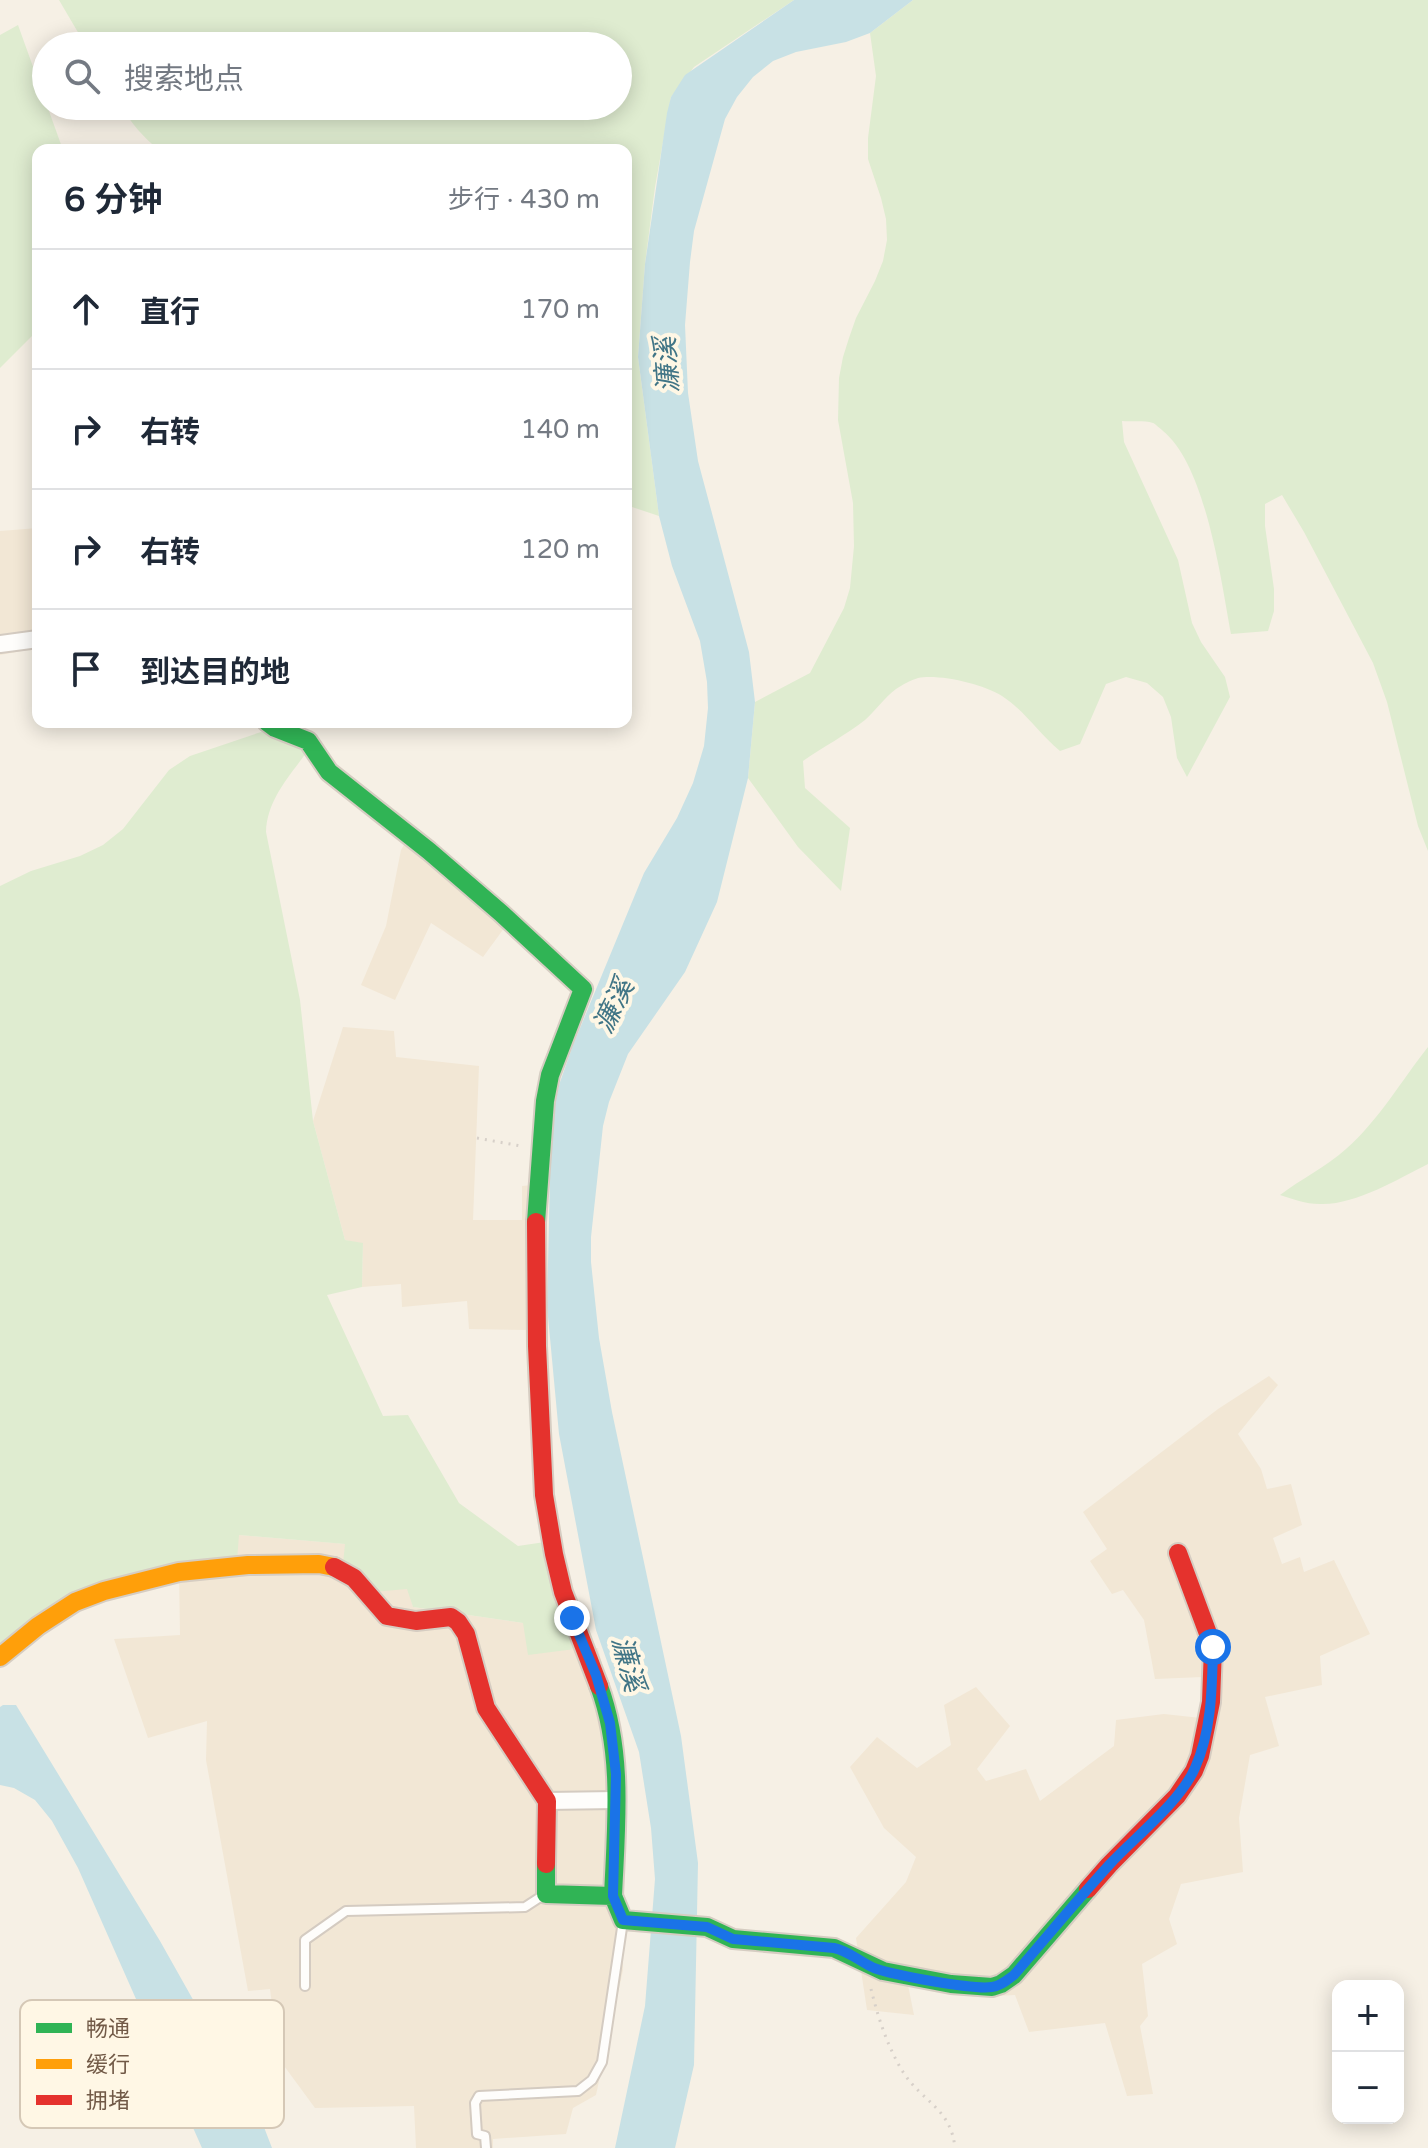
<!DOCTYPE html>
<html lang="zh">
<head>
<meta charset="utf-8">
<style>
  body { margin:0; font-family:"Varela Round","Noto Sans SC",sans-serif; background:#f6f6f7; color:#1f2937 }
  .controls { position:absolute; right:24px; bottom:24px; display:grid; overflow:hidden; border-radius:16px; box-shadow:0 4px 20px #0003 }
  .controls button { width:72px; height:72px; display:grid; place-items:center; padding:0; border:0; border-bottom:2px solid #e0e1e3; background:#fff; color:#1f2937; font:40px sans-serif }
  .stop { position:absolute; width:24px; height:24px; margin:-18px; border:6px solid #1a73e8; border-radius:50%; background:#fff }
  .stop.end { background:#1a73e8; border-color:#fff; box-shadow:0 2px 8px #0008 }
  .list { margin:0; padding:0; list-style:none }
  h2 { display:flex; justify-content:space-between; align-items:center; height:104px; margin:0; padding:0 32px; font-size:34px }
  h2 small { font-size:26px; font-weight:400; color:#747a83 }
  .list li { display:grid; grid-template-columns:52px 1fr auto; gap:24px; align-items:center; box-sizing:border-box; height:120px; padding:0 32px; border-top:2px solid #e0e1e3 }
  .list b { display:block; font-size:30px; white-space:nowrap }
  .list em { font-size:26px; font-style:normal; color:#747a83 }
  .icon { flex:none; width:44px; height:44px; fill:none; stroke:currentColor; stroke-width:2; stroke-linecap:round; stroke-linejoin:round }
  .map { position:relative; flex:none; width:1428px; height:2148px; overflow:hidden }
  .search { position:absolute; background:#fff; box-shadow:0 4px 20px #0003; left:32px; top:32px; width:600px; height:88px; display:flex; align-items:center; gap:20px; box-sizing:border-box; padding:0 28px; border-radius:44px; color:#747a83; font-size:30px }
  .panel { position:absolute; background:#fff; box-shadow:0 4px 20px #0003; left:32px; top:144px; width:600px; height:584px; border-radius:16px }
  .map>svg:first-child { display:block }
  .residential { fill:#f2e7d5 }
  .green { fill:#dfecd0 }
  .water { fill:#c8e1e5 }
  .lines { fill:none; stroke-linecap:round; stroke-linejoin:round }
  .lane-casing { stroke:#d4cbc1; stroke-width:12 }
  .street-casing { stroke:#d4cbc1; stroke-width:20 }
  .fast-casing { stroke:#d6cdc2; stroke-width:22 }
  .slow-casing { stroke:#d6cdc2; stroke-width:22 }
  .jam-casing { stroke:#d6cdc2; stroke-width:22 }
  .path { stroke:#d7d0c9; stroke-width:3; stroke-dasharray:2 6; stroke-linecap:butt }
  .lane { stroke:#fefdfb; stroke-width:8 }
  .street { stroke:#fefdfb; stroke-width:16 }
  .fast { stroke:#30b455; stroke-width:18 }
  .slow { stroke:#ff9f0a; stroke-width:18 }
  .jam { stroke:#e5322d; stroke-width:18 }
  .route { stroke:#1a73e8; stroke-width:10 }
  .labels { text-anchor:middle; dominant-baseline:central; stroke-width:8; stroke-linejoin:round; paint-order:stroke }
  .water-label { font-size:28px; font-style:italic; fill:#417586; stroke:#fff7e5 }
  .key { fill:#fff7e5; stroke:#d5c8b6; stroke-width:2 }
  .key-label { font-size:22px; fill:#725a47 }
</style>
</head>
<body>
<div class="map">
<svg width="1428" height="2148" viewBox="0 0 1428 2148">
  <rect width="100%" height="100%" fill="#f6f0e5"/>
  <path class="residential" d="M38 528V648L0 655V531Z
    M407 840 505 927 483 957 431 923 395 1000 361 985 386 926 401 850Z
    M343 1027 394 1031 396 1057 479 1066 473 1220H522V1186L532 1185 530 1330 469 1329 467 1301 402 1307 401 1284 362 1287 363 1244 345 1240 313 1121Z
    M1269 1376 1278 1385 1238 1434 1261 1469 1267 1489 1291 1484 1302 1525 1273 1538 1282 1564 1300 1557 1304 1572 1334 1560 1370 1634 1320 1656 1322 1685 1265 1697 1279 1746 1250 1755 1239 1818 1243 1872 1181 1884 1169 1919 1177 1944 1142 1964 1148 2016 1140 2026 1153 2094 1127 2096 1105 2023 1029 2032 1015 1995 976 1997 908 1985 914 2015 867 2010 856 1938 906 1882 916 1857 884 1828 850 1767 877 1737 917 1768 951 1745 944 1705 976 1687 1010 1726 977 1769 986 1781 1026 1769 1040 1801 1114 1746 1116 1720 1164 1714 1201 1718 1203 1677 1155 1679 1144 1620 1123 1590 1112 1594 1090 1561 1107 1549 1083 1512 1218 1409Z
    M239 1535 346 1544 408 1589 413 1607 523 1623 581 1648H598L622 1746 623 1970 596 2095 573 2108 566 2134 493 2139V2148H416L414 2106 315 2108 279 2059 270 1989 248 1991 206 1760 207 1721 148 1738 114 1639 180 1635 179 1572Z"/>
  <path class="green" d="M59 0H794L694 67 671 97 655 187 645 264 638 357 659 516 626 505V150H159C143 137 132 124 121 106H618V46H86Z
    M913 0H1428V851L1418 826 1387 702 1373 663 1304 532 1282 495 1265 504V526L1274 589V611L1268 631 1231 634C1221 580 1206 466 1163 431 1162 430 1154 423 1153 423 1144 420 1131 422 1122 421L1124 442 1178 560 1192 623 1201 642 1225 677 1230 697 1187 777 1177 758 1171 717 1163 697 1147 683 1126 677 1106 684 1080 744 1060 751C1039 734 1025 711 1002 696 983 684 940 674 918 678 911 680 902 685 896 689 884 698 876 710 865 720 846 735 823 747 803 761L805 788 850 828 841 891 798 847 748 778 755 702 810 673 844 608 850 588 854 546 853 503 838 420 839 378 843 357 849 338 856 318 875 281 883 261 887 240 886 219 881 198 868 159V138L876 76 870 33Z
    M18 25 63 150H38V330L0 368V35Z
    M261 732 274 734 306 753C289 777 267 800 266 832L300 1000 313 1121 345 1240 363 1243 362 1287 327 1295 383 1416 408 1415 459 1503 518 1546 545 1542 575 1649 528 1655 523 1623 413 1607 407 1589 373 1592 343 1564 345 1544 239 1535 237 1561 62 1603 0 1646V886L31 871 80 856 103 845 123 829 169 770 190 756Z
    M1428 1047V1164C1398 1179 1357 1204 1323 1204 1308 1205 1293 1199 1280 1195 1301 1179 1326 1167 1346 1149 1379 1120 1401 1081 1428 1047Z"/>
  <path class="water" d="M794 0H913L870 33 846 42 796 52 773 61 753 77 737 97 725 119 694 231 690 262 685 325 688 393 698 461 749 652 755 702 748 778 717 902 685 972 628 1054 609 1102 603 1126 591 1237V1262L599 1338 612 1412 681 1736 698 1863 694 2065 675 2148H615L645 2006 655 1879 651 1828 639 1752 596 1630 559 1434 547 1306 551 1132 554 1107 560 1082 573 1045 644 873 677 818 693 783 704 746 708 708 707 682 700 641 672 566 659 516 638 357 645 264 667 113 671 97 685 75Z
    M3 1705H16L160 1941 262 2122 272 2148H202L78 1868 52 1821 35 1800 14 1788 0 1785V1707Z"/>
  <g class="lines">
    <g class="lane-casing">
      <path id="lane" d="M305 1986V1940L346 1911 525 1907 545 1894
        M486 2148 485 2136 477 2134 475 2103 479 2096 578 2091 592 2080 602 2062 623 1921"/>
    </g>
    <g class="street-casing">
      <path id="street" d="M0 644 38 639
        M547 1801 616 1800"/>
    </g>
    <g class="fast-casing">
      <path id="fast" d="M267 722 275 728 308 741 329 772 429 851 501 913 583 989 550 1075 545 1101 536 1222
        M599 1686C624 1754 616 1826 613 1896
        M546 1864V1894L613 1896 623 1920 707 1927 733 1939 834 1948 883 1971 951 1984 992 1987 1001 1984 1014 1975 1088 1889"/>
    </g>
    <g class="slow-casing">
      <path id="slow" d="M0 1657 38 1626 75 1602 104 1591 179 1572 248 1565 319 1564 334 1567"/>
    </g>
    <g class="jam-casing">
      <path id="jam" d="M536 1222 537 1346 544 1495 554 1554 563 1592 599 1686
        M334 1567 354 1578 387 1616 416 1621 451 1617 458 1622 466 1634 486 1708 547 1801 546 1864
        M1088 1889 1109 1865 1177 1796 1194 1771 1200 1756 1211 1702 1213 1647 1178 1553"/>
    </g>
    <path class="path" d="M477 1138 521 1146
      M871 1989C878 2017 887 2046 903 2072 922 2102 951 2108 955 2148"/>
    <use href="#lane" class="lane"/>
    <use href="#street" class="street"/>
    <use href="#fast" class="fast"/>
    <use href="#slow" class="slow"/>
    <use href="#jam" class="jam"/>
  </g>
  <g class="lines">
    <path class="route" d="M572 1618 596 1675 610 1723 616 1774 613 1896 623 1920 707 1927 733 1939 834 1948C849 1951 860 1962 874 1968 893 1975 973 1990 992 1987 1001 1986 1007 1980 1014 1975 1046 1938 1077 1900 1110 1864 1136 1836 1180 1802 1195 1768 1212 1730 1212 1687 1213 1647"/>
  </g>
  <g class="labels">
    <g class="water-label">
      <text transform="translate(667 365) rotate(-94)">濂溪</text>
      <text transform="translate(614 1006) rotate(-64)">濂溪</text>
      <text transform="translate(628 1664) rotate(75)">濂溪</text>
    </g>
  </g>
  <rect x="20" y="2000" width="264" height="128" rx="12" class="key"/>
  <rect x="36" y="2023" width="36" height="10" fill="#30b455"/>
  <rect x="36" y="2059" width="36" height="10" fill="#ff9f0a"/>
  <rect x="36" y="2095" width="36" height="10" fill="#e5322d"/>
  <g class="key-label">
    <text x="86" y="2036">畅通</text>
    <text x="86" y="2072">缓行</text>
    <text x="86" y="2108">拥堵</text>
  </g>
</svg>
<div class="controls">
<button>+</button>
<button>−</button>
</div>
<div class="stop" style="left:1213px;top:1647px"></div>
<div class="stop end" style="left:572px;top:1618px"></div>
<div class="search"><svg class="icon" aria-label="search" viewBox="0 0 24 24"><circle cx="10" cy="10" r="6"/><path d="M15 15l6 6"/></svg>搜索地点</div>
<section class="panel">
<h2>6 分钟<small>步行 · 430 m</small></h2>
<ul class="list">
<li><svg class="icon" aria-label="ahead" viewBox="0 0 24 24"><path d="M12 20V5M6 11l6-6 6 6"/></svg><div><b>直行</b></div><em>170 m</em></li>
<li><svg class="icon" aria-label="right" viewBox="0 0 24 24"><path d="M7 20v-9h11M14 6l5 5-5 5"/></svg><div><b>右转</b></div><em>140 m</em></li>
<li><svg class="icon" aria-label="right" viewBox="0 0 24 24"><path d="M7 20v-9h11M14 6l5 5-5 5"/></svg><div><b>右转</b></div><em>120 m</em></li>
<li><svg class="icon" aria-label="arrive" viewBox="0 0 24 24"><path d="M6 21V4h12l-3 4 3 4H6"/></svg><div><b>到达目的地</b></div></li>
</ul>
</section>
</div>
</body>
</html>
